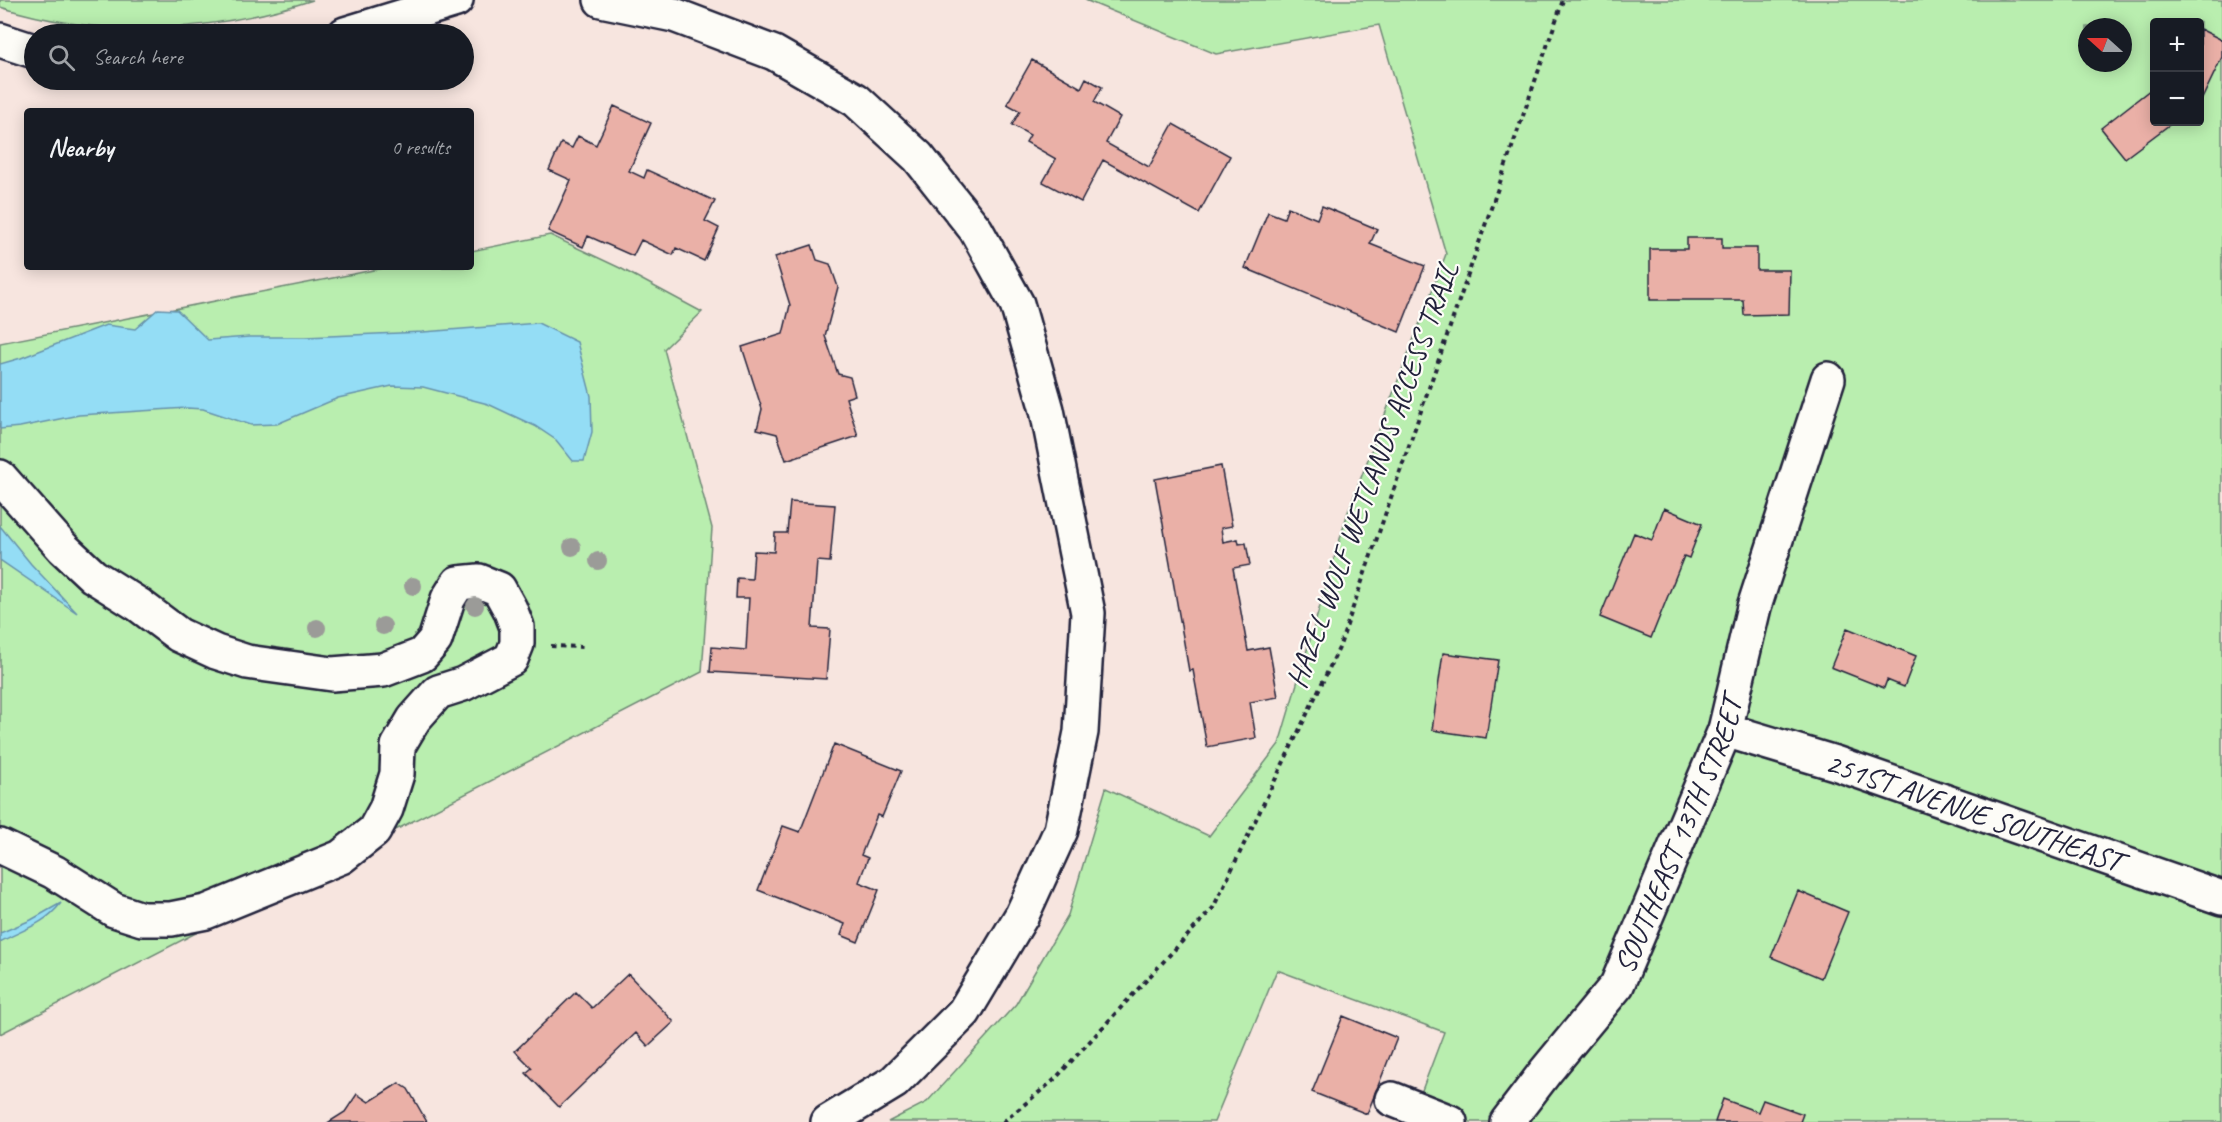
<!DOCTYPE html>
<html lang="en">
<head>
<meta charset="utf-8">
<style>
  body { margin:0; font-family:Caveat,sans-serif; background:#20242c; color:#f1f3f6 }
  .controls { position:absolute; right:18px; top:18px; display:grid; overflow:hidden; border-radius:6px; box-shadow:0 3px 15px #0003 }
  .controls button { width:54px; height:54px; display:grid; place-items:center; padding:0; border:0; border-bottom:2px solid #363941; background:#171b24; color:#f1f3f6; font:30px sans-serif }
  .compass { position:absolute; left:2078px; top:18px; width:54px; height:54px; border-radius:50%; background:#171b24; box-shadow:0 3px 15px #0003; rotate:291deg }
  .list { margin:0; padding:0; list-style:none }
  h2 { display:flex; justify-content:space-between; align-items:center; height:78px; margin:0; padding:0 24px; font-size:26px }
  h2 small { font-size:20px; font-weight:400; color:#9ea1a6 }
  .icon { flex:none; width:33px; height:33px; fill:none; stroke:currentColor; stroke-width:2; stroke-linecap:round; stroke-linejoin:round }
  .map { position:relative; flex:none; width:2222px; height:1122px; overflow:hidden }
  .search { position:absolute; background:#171b24; box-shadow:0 3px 15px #0003; left:24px; top:24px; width:450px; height:66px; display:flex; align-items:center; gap:15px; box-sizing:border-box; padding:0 21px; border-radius:33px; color:#9ea1a6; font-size:22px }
  .panel { position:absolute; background:#171b24; box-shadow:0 3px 15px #0003; left:24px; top:108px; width:450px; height:162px; border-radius:6px }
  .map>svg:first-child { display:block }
  .green { fill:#b9eeaf; stroke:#6e8875; stroke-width:1.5; fill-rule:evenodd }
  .water { fill:#94ddf5; stroke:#6692ab; stroke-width:1.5 }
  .building { fill:#eab0a7; stroke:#22223b; stroke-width:1.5 }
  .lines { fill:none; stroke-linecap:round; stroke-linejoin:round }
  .minor-casing { stroke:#22223b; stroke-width:38 }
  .path { stroke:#22223b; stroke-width:4; stroke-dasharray:4.5 4.5; stroke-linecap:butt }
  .minor { stroke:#fdfcf7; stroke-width:33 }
  .tree { fill:#9b9b98 }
  .labels { text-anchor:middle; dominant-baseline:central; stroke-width:4.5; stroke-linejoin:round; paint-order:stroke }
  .street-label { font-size:30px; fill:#22223b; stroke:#fdfcf7 }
</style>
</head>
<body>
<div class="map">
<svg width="2222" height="1122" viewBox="0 0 2222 1122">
  <rect width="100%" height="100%" fill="#f7e5df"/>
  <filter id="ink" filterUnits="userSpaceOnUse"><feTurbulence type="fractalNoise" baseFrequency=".0167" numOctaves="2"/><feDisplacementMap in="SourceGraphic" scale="12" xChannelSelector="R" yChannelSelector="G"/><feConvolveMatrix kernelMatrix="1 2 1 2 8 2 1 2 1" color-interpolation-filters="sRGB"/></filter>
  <g filter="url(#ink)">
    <path class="green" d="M0 0H313C210 33 103 39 0 7Z
      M1085 0H2222V1122H1410L1444 1032 1277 970 1214 1122H888L927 1102 1016 1004 1068 915 1106 788 1209 836 1279 744 1348 512 1446 254 1379 25 1216 54ZM2154 22H2200V122H2154ZM2087 27H2123V63H2087Z
      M550 235 620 268 702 312 664 349 712 528 702 672 0 1034V343L389 267H471V251Z"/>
    <path class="water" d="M158 309 177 310 208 340 249 337H305L423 332 538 323 577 342 591 396 592 432 584 461H573L556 440 535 426 488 404 423 387 392 386 338 398 277 424 251 425 203 409 187 408 79 415 20 427 0 429V364L21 358 106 325 135 329Z
      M0 526 31 564 77 613 0 560Z
      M61 903C44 925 24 929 0 942V933L31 920Z"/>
    <path class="building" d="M2200 29 2222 40V57L2200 103Z
      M1032 60 1081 88 1086 78 1102 87 1094 102 1120 117 1106 143 1149 167 1173 124 1230 156 1199 213 1103 160 1081 202 1043 182 1056 159 1026 142 1030 135 1012 125 1020 111 1007 104Z
      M2154 83V122H2173L2125 158 2101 128 2151 89Z
      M614 106 651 123 629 171 644 178 647 170 715 201 705 221 719 228 704 261 676 248 673 255 641 240 633 256 588 236 583 247 548 231 571 180 549 170 561 143 572 148 578 136 596 145Z
      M1322 206 1377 229 1370 244 1425 266 1399 332 1245 268 1268 212 1284 218 1288 207 1317 219Z
      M1687 238H1722V248H1757V270H1790L1789 314 1744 315 1743 300H1650V249H1687Z
      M812 245 817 260 830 264 838 287 825 336 838 374 850 377 855 395 846 398 858 436 786 460 777 434 757 429 762 409 742 347 783 334 790 305 775 257Z
      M1221 466 1232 526 1221 528 1223 542 1238 539 1239 544 1246 543 1250 565 1233 568 1248 651 1269 647 1278 697 1250 702 1256 738 1207 747 1193 670 1189 671 1155 479Z
      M790 502 835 505 830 562 817 561 812 628 830 629 826 679 710 672 712 647 746 650 749 598H736L737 578 752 579 754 551 774 552 775 533H787Z
      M1664 508 1702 524 1689 558 1684 556 1651 638 1600 617 1634 533 1652 540Z
      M1847 628 1916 656 1904 687 1887 680 1884 688 1831 667Z
      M1443 653 1498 660 1486 738 1432 730Z
      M834 744 901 771 882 817 877 815 861 855 868 858 859 882 879 890 858 942 841 935 845 924 758 890 783 826 800 832Z
      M1798 891 1848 912 1821 978 1771 957Z
      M628 974 674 1022 648 1046 636 1033 559 1107 526 1073 532 1068 515 1051 576 992 592 1008Z
      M1343 1016 1397 1038 1367 1114 1312 1092Z
      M399 1083 408 1089 427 1122H329L345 1112 357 1094 369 1102Z
      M1723 1099 1758 1112 1763 1100 1803 1114 1800 1122H1715Z"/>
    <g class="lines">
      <g class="minor-casing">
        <g id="minor">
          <path d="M601 0 674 15 774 53 856 100 918 157 976 230 1017 304 1047 410 1060 475 1088 613 1081 732 1061 830 1022 915 964 1012 894 1082 828 1122"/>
          <path d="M345 34 456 0"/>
          <path d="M0 40 34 51"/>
          <path d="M0 477 63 548 93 576 139 605 179 635 216 652 247 662 332 674 383 670 422 655 435 640 448 599 458 583 479 581 499 589 510 609 517 627V644L511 659 463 684 438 692 414 719 398 746 397 774 386 809 374 831 341 857 206 912 171 919H142L114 910 54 872 0 846"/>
          <path d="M1725 730 1835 763 2222 898"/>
          <path d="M1392 1099 1450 1122"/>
          <path id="s1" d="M1507 1122 1546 1071 1617 985 1725 730 1754 607 1828 379"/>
        </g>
      </g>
      <path class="path" d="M551 646 586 647
        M1003 1122 1054 1080 1213 908 1339 648 1563 0"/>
      <use href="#minor" class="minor"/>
    </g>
    <g class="tree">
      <circle cx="572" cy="547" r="9"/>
      <circle cx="598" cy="561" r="9"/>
      <circle cx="413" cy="586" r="9"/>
      <circle cx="475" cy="606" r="9"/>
      <circle cx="383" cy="626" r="9"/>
      <circle cx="317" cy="628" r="9"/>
    </g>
  </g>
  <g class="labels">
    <g class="street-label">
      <text transform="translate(1372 475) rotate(-70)">HAZEL WOLF WETLANDS ACCESS TRAIL</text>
      <text transform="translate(1974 812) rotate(19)">251ST AVENUE SOUTHEAST</text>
      <text stroke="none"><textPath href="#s1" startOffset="338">SOUTHEAST 13TH STREET</textPath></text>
    </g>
  </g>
</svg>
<div class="controls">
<button>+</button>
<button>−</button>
</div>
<svg class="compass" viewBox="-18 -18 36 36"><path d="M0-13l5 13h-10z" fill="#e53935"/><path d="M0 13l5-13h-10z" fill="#9ea1a6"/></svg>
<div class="search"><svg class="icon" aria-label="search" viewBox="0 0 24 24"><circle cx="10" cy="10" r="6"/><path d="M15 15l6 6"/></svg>Search here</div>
<section class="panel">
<h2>Nearby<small>0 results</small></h2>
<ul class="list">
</ul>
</section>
</div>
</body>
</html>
